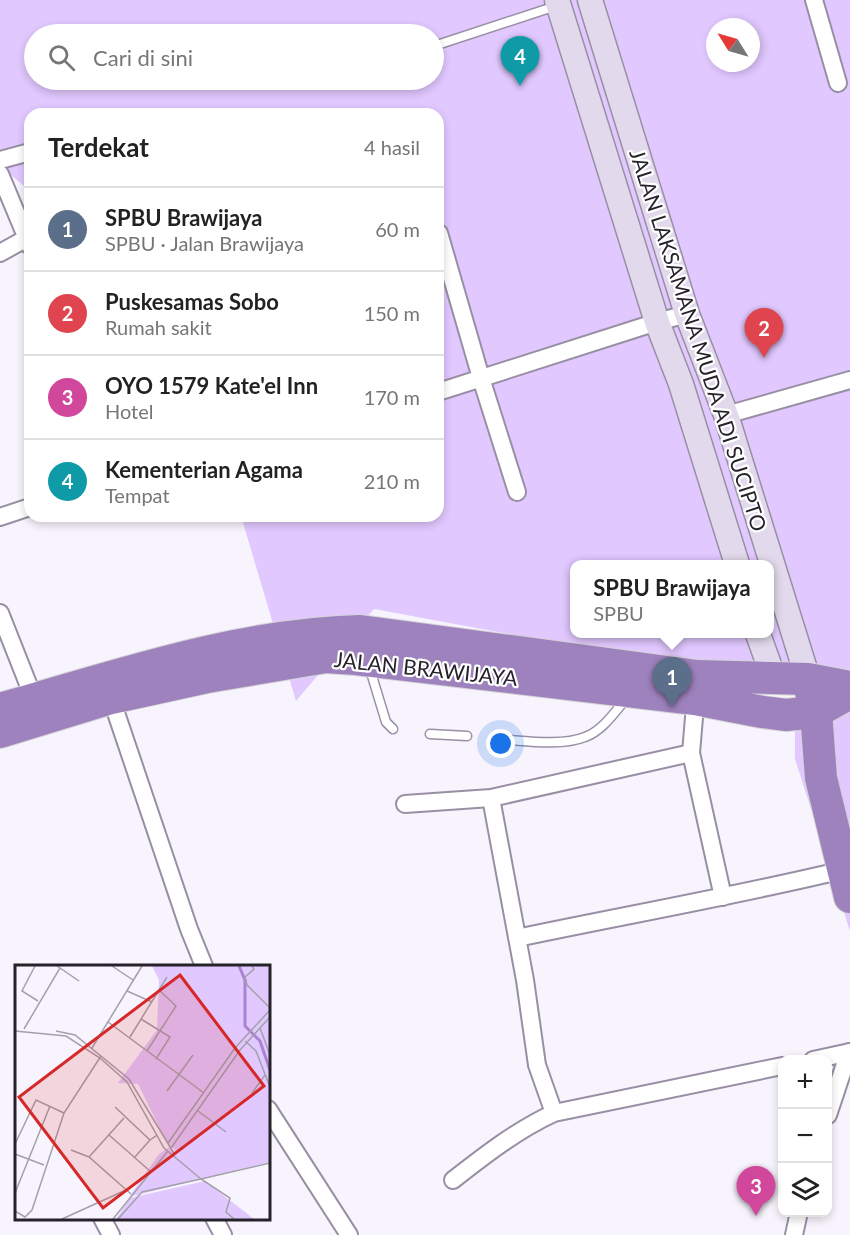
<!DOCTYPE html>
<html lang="id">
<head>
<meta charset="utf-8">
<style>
  body { margin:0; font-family:Lato,sans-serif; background:#f6f6f6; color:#222 }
  .controls { position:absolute; right:18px; bottom:18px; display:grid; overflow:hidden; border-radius:12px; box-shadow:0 3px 9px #0003 }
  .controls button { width:54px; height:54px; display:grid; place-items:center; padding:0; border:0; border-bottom:2px solid #e0e0e0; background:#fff; color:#222; font:30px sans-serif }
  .compass { position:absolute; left:706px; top:18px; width:54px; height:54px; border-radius:50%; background:#fff; box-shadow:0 3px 9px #0003; rotate:307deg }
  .you { position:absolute; left:501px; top:744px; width:21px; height:21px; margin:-15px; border:4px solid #fff; border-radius:50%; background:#1a73e8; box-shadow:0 0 0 9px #1a73e833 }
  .badge { display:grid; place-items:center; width:39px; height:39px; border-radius:50%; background:#756835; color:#fff; font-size:20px; font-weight:700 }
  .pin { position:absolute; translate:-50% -50px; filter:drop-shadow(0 2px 3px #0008) }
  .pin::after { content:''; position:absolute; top:32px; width:21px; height:18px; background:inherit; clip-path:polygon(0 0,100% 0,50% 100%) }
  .popup { position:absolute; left:570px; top:560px; width:204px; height:78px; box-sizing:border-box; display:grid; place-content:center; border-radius:12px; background:#fff; filter:drop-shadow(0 2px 4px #0005); font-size:20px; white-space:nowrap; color:#767676 }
  .popup b { font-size:22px; color:#222 }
  .popup::after { content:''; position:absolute; left:50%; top:100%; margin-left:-12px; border:12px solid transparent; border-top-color:#fff }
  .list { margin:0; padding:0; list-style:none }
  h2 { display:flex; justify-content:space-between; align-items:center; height:78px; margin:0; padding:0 24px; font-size:26px }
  h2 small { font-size:20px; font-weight:400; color:#767676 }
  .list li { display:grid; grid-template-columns:39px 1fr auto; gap:18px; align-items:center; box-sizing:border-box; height:84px; padding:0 24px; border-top:2px solid #e0e0e0 }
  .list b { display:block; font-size:22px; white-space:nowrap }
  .list p { margin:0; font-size:20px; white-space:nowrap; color:#767676 }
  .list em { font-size:20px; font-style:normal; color:#767676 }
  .icon { flex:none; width:33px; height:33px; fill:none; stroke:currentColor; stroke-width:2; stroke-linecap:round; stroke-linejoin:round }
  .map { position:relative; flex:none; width:850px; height:1235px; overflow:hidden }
  .search { position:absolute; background:#fff; box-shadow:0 3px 9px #0003; left:24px; top:24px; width:420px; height:66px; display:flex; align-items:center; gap:15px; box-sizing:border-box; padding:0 21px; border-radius:33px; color:#767676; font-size:22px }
  .panel { position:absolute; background:#fff; box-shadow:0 3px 9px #0003; left:24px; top:108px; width:420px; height:414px; border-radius:18px }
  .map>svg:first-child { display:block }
  .green { fill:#e1c8ff; fill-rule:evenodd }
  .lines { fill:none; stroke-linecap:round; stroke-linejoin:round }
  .lane-casing { stroke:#988fa4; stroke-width:11 }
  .street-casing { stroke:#988fa4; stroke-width:20 }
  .secondary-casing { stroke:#988fa4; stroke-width:27 }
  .highway-casing { stroke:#d4d3d5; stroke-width:34 }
  .lane { stroke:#fff; stroke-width:8 }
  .street { stroke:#fff; stroke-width:16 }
  .secondary { stroke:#e2daec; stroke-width:24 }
  .highway { stroke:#9e82be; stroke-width:32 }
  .labels { text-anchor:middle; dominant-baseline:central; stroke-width:4.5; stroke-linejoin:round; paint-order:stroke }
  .street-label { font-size:21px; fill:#26222b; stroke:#fff }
  .inset-river { fill:none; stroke:#a983d2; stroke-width:3 }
  .inset-road { fill:none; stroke:#a4a0a9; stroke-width:1.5 }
  .view { fill:#d62828; fill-opacity:0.15; stroke:#d62828; stroke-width:3 }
  .inset-edge { fill:none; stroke:#26222b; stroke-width:3 }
</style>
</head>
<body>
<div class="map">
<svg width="850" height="1235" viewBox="0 0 850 1235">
  <rect width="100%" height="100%" fill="#f8f4fd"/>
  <path class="green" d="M0 0H850V669L747 678 374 609 296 701 241 516H438V114H30V191L0 166ZM715 27H751V63H715ZM34 34H434V80H34ZM574 564H770V634H574Z
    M850 678V931L795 759V688Z"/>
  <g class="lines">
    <g class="lane-casing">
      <path id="lane" d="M437 45 556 6
        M369 666 386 722 393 729
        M430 734 467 736
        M495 739C521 740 560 747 585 737 602 731 614 713 626 699"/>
    </g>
    <g class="street-casing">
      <path id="street" d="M814 0 838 83
        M0 160 30 152
        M0 174 30 246
        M439 233 481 378 517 492
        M0 253 27 238
        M438 392 657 322 687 314
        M726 415 850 380
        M0 517 30 507
        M0 613 34 699
        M109 692 189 929 204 966
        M691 753 723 897
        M491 798 525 980 537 1065 554 1113
        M405 804 491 798 691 753 696 694
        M517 938C626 915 735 896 843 870
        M813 1060 850 1052
        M268 1109 349 1235
        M828 1115 849 1052
        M453 1180C485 1155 517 1130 554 1113L782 1066
        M102 1218 111 1235
        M214 1218 223 1235
        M794 1235 799 1212"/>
    </g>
    <g class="secondary-casing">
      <path id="secondary" d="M557 0 657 322 681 384 737 564
        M590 0 687 314 726 415 808 679
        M758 634 774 679"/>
    </g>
    <g class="highway-casing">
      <path id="highway" d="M811 692 816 712 821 778 850 897
        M0 709C116 676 238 634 360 631L697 676 808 679 850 687
        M0 732 111 698 207 677 326 657 356 659 695 699 762 712 786 715 816 712 850 693"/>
    </g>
    <use href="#lane" class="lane"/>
    <use href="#street" class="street"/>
    <use href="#secondary" class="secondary"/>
    <use href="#highway" class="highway"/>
  </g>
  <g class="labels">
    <g class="street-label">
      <text transform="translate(699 340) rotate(72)">JALAN LAKSAMANA MUDA ADI SUCIPTO</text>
      <text transform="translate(426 668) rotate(6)">JALAN BRAWIJAYA</text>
    </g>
  </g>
  <g transform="translate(15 965)">
    <rect width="255" height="255" fill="#f8f4fd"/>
    <path d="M137 1H255V197L114 232 144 189 154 182 166 192 150 174 123 119 103 118 142 65 144 15ZM190 216 239 254H101L115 233Z" fill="#e1c8ff"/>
    <path class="inset-river" d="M224 1 230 15V61L245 76 255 105"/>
    <path class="inset-road" d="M20 1 7 26 23 36M97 1 118 15M237 1 239 4 230 12 232 20 255 43M45 3 64 16M112 26 137 37M126 54 155 72 141 94M93 57 189 128M245 63 255 90M9 64 45 3 42 1M0 66 51 71 85 93 112 117 149 183 186 214M41 66 60 70 114 114 160 190M115 72 152 12M230 76 241 86 255 122M77 83 127 1M132 86 161 41 144 25M152 126 178 90M237 128 250 110M100 142 135 175 142 170M183 146 211 167M94 170 135 206M153 178 220 83 255 45M0 179 21 135 49 148M156 183 225 85 255 52M56 185 74 192 116 229M0 189 29 200M74 192 109 153M119 193 135 175M186 214 215 233 211 247 219 254M186 214 255 198M0 228 35 141M0 246 10 252 17 245 49 148 86 91M47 254 111 225M98 254 153 186M103 254 127 227 186 214"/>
    <path class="view" d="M165 10 249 121 88 243 4 132Z"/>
    <rect width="255" height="255" class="inset-edge"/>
  </g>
</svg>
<div class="controls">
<button>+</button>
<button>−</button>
<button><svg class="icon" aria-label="layers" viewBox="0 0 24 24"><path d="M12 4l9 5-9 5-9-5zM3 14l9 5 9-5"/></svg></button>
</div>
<svg class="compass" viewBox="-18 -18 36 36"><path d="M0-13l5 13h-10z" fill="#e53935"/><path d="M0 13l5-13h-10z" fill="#767676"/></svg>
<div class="you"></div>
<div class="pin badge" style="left:672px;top:707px;background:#5c6f8a">1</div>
<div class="popup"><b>SPBU Brawijaya</b>SPBU</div>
<div class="pin badge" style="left:764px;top:358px;background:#e0444e">2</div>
<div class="pin badge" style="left:756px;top:1216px;background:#d1479c">3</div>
<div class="pin badge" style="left:520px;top:86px;background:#0f9aa8">4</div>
<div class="search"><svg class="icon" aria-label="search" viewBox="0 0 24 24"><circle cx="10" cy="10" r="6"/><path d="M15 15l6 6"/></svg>Cari di sini</div>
<section class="panel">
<h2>Terdekat<small>4 hasil</small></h2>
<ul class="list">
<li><span class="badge" style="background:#5c6f8a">1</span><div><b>SPBU Brawijaya</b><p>SPBU · Jalan Brawijaya</p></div><em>60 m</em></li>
<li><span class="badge" style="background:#e0444e">2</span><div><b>Puskesamas Sobo</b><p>Rumah sakit</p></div><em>150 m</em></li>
<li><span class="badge" style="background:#d1479c">3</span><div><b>OYO 1579 Kate'el Inn</b><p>Hotel</p></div><em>170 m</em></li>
<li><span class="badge" style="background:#0f9aa8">4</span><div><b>Kementerian Agama</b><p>Tempat</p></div><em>210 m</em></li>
</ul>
</section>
</div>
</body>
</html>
